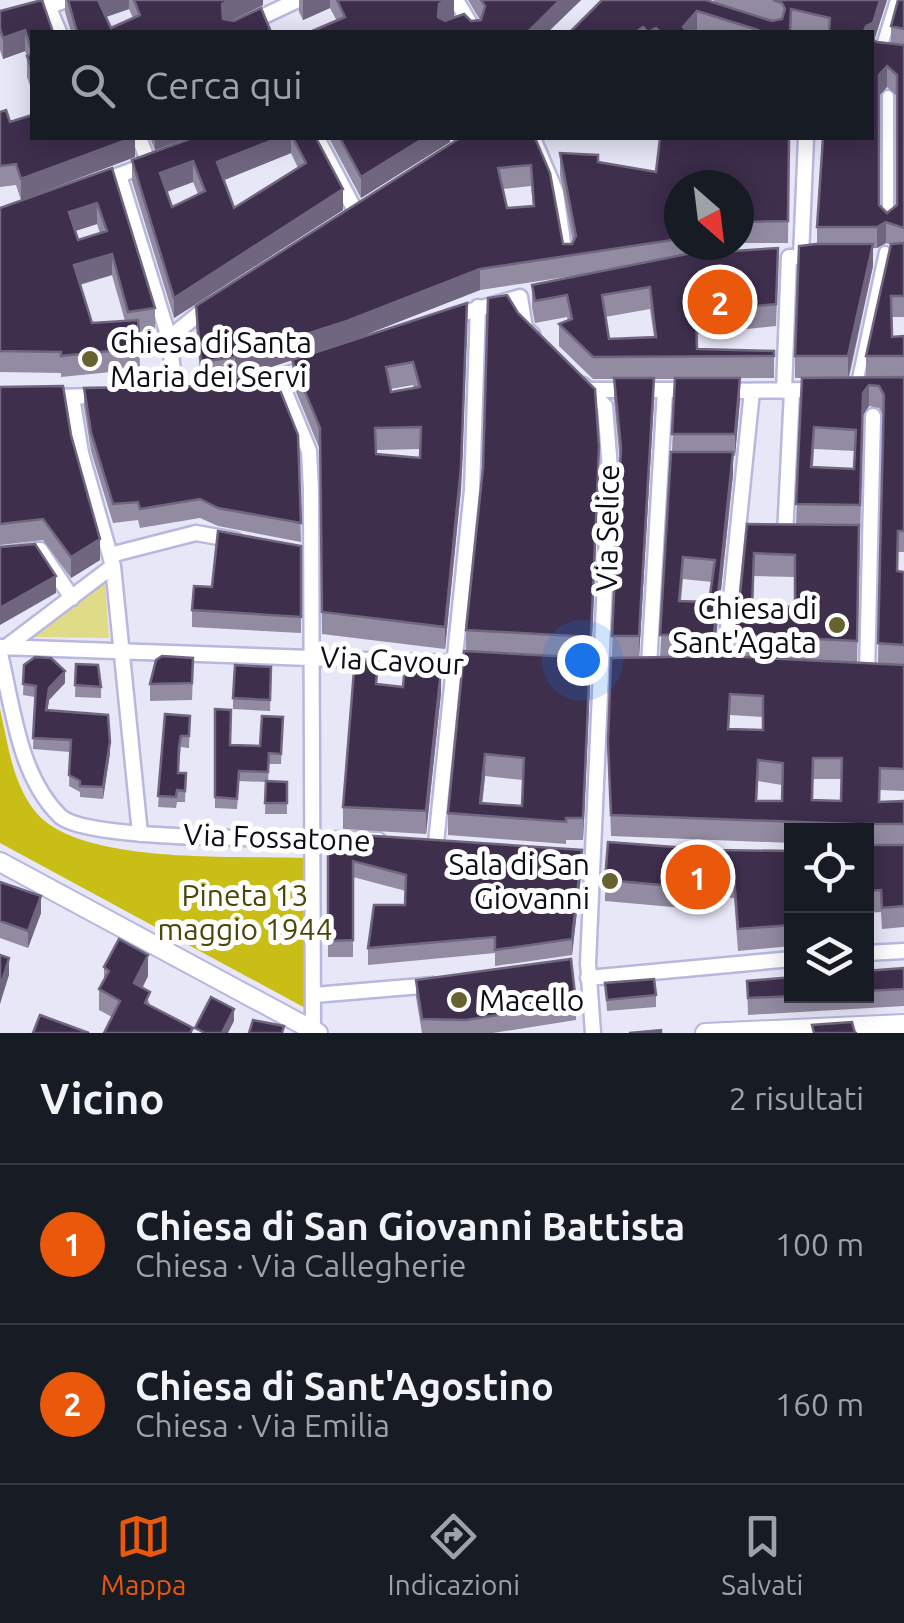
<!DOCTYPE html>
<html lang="it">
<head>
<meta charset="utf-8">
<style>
  body { margin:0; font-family:Ubuntu,sans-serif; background:#20242c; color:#f1f3f6 }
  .controls { position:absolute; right:30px; bottom:30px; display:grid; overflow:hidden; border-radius:0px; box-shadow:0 5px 25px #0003 }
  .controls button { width:90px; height:90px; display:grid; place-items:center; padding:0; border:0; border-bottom:2px solid #363941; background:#171b24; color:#f1f3f6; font:50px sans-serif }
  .compass { position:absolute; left:664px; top:170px; width:90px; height:90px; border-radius:50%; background:#171b24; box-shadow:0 5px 25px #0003; rotate:152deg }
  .you { position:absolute; left:582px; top:660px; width:35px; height:35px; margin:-25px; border:8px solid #fff; border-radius:50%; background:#1a73e8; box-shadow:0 0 0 15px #1a73e833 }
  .badge { display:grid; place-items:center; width:65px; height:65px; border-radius:50%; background:#ea580c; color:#fff; font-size:32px; font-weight:700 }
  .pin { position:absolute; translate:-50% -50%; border:5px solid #fff; box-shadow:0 2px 10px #0006 }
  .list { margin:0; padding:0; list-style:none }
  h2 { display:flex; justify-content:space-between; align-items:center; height:130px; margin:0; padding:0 40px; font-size:42px }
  h2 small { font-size:32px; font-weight:400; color:#9ea1a6 }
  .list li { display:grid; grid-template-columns:65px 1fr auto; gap:30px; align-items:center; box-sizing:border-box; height:160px; padding:0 40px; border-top:2px solid #363941 }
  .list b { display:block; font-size:38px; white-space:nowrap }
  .list p { margin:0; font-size:32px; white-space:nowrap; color:#9ea1a6 }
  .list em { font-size:32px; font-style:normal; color:#9ea1a6 }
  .icon { flex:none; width:55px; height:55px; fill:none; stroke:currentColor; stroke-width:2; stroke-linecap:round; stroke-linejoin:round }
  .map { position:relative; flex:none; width:904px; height:1033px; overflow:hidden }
  .search { position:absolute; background:#171b24; box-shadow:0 5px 25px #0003; left:30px; right:30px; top:30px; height:110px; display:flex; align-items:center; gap:25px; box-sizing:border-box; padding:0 35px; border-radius:0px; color:#9ea1a6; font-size:38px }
  .sheet { height:450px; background:#171b24 }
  nav { display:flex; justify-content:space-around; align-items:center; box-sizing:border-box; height:140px; border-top:2px solid #363941; background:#171b24; font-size:28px; color:#9ea1a6 }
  nav a { display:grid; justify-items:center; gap:5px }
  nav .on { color:#ea580c }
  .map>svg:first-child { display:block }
  .green { fill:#dfdb86 }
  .forest { fill:#c8be15 }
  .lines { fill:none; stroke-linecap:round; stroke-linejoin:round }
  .pedestrian-casing { stroke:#b8b7de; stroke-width:15 }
  .minor-casing { stroke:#b8b7de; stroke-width:19 }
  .tertiary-casing { stroke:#b8b7de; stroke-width:22 }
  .pedestrian { stroke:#fff; stroke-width:10 }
  .minor { stroke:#fff; stroke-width:14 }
  .tertiary { stroke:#fff; stroke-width:18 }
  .wall { fill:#928ba2; fill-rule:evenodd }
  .shaded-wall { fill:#716680 }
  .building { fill:#3e2f4d; stroke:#716680; stroke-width:2.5; fill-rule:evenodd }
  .poi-dot { fill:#666330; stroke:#fff; stroke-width:4 }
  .labels { text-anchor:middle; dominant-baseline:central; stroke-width:10; stroke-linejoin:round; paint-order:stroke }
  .poi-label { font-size:30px; fill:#0e0d1a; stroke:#fff; text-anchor:start }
  .street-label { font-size:30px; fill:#0e0d1a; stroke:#fff }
  .park-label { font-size:30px; fill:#4a4709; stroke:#fff }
</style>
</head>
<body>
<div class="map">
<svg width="904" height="1033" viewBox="0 0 904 1033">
  <rect width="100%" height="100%" fill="#e7e7f8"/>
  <path class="green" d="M105 583 109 638 35 637V631Z"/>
  <path class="forest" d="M0 709C8 744 12 781 34 810 76 866 237 855 305 858L307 1009 0 843Z"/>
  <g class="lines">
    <g class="pedestrian-casing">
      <path id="pedestrian" d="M880 52 896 0
        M888 96V225
        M535 138 558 192 567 257
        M856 388 885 252"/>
    </g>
    <g class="minor-casing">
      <path id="minor" d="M456 0 475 32
        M48 6 59 32
        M0 25 66 0
        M230 32 298 0
        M139 138 149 163
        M317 138 357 214
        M119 175 169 338
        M101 182 146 165
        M450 317 520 297 525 328 532 334
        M279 378 309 451 311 490 313 1033
        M261 383 307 368
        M583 385 605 406 610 469 588 963 593 1033
        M589 390H693
        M725 391 818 390
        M784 391 789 257H801L806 138
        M176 395 169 338 210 305
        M47 397 100 396
        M72 397 81 453 113 566 140 834
        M785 535 792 391
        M0 555 40 550 72 598
        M110 555 196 533 235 540
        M0 647 479 664
        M6 647 113 566
        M0 654C13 708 19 776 60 816 89 844 325 837 378 840
        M649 666 665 390
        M724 667 752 391
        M867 675 873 416
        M436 843 472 490 478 307
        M866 953 904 951
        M588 978 792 959
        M314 995 433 985"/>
    </g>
    <g class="tertiary-casing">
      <path id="tertiary" d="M0 862 318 1033
        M705 1033 904 1024"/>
    </g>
    <use href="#pedestrian" class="pedestrian"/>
    <use href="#minor" class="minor"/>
    <use href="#tertiary" class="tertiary"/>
  </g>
  <path class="wall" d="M65 0H263V5L231 21 271 32H71L65 12ZM129 9 133 18 111 28 106 17Z
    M299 0H454V17L446 21 480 20 468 0H581L548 32H310L337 21 330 8 303 20 299 12Z
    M713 0H887L874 40 891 44V26L904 0V317H892V337L904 336V552H898L897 571 904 572V791L880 790V802L904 801V927L882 929 881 912 866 913V830H792V843L611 836 608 742 620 463 614 400V379H593L559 346V324L568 321 567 317 535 323 532 307V285L579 275 480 290 347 342 236 378 298 435 301 542 218 526 200 518 140 528 138 520 113 523 91 451 84 407V388L202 386 233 379 201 383 196 327V306L535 138 563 244H572L573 242 560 175V153L598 162 656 172 789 138 788 243H743L739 242V185H679V245H718L717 248 701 250V253L778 270 776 326 697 334V349L774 351V378H740V400L735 456H733V474L714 656 736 657V635L747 524H796L802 378H795V356L817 244V227L872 32H800L791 31V32H570L707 1 718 4ZM887 87 897 96V205L887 213 879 205V96ZM531 186 533 206 507 208 503 189ZM886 243 891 245 866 356V378H849L873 266V248H877ZM650 309 654 337 609 339 605 317ZM654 379H675L672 452 660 657 639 658ZM869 406 879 408 883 415 878 664 857 663 863 415ZM814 449 855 451 854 469 813 467ZM754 576 795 577V607L753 606ZM683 579 712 582 709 602 681 601ZM730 715 763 717V730L729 729ZM813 779H841V801L812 800ZM758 781 782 785V801H757Z
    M0 11 32 32V91L27 77V56L25 51 3 59 0 50Z
    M0 112 10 122 135 138V157L21 200 16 185 0 187Z
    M150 138H188L155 150Z
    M192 138H316L343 210 174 318 132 181V160ZM291 153 298 168 234 208 224 180ZM193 182 198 194 172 207 167 192Z
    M329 138H450V142L361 198Z
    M112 168 155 308V329L139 332 140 369 61 377V373L0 372V208ZM97 224 100 233 78 240 75 231ZM112 275 125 321 92 323 80 285Z
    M467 325 461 489 445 649 322 634 320 450 292 382V360ZM413 385 414 388 391 392V389ZM420 449V458L376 454V450Z
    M0 387 71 435 100 560 71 578 43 540 0 545Z
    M483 468 599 469 583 840H566V844L448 835V813L466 651V630ZM485 776 523 780 522 806 482 803Z
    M301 546V633L192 627V610Z
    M76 664 101 687V698L75 697Z
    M24 665 65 683 49 700 47 711 110 753 103 799 80 797V792L69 786 70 752 33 749 35 697 23 695Z
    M271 667 270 711 233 709V698Z
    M193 675 192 700 150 701V684Z
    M441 693 426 834 343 829V807Z
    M215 709 230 745 260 746 283 717 281 764H269L268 781 287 782V814H265L266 782 239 781 237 809 215 808Z
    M165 714 190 716 189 748 181 747 178 773H186L185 802H177L176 808 158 807Z
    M328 847 582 867 572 955 495 966V953L368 965V948L405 905 406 891 353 877V957H328Z
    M714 850 792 851V946L738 951 734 898 684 895V908L605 901V880Z
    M0 882 41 913 28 948 0 938Z
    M104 967 148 976 143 987 150 1005 193 1033 112 1017 99 1010V989L104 980Z
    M904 968V1006L748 1015 747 981 792 996H866V971Z
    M416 980 576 1003V1020L493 1033H422L416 997Z
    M605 983 656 995V1007L607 1011Z"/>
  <path class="shaded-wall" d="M97 0H129V9L97 20Z
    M230 0H263V5L222 25V4Z
    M303 0H330V8L303 20Z
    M446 0H454V17L439 25V4Z
    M560 0H581L548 32H528Z
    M880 0H887L873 44 872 45V32H864L866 26Z
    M697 11V32H683V27Z
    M25 30V51L3 59V38Z
    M887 66V87L879 96V75Z
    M132 138H135V157L21 200V179Z
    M155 138H188L155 150Z
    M278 138H291V153L217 183V162Z
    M424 138H450V142L361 198V177Z
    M193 161V182L160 194V173Z
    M343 189V210L174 318V298Z
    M97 203V224L69 233V212Z
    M886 222V243L877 248V227Z
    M873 244V266L848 378V356Z
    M112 254V275L74 286V265Z
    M480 269V290L347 342 235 379V357Z
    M467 325 461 489 445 649V627Z
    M654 378V400L639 658V636Z
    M740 378V400L735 456V434Z
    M869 385V406L863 415 860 526 863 393Z
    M599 447V469L591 659V637Z
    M733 452V474L714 657V634Z
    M100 539V560L71 578V557Z
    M56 576V593L0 625V608Z
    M590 658V680L583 840V818Z
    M441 670V693L426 834V811Z
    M65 671V683L49 700 46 722 49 688Z
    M110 742V753L103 799V787Z
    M485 754V776L481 815 480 803Z
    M582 850V867L572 955V939Z
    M41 896V913L28 948V931Z
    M148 955V976L134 1003V983Z
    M9 958V975L0 1004V988Z
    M234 1009V1021L228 1033H222Z"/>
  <path class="building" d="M42 0 53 32H32V52L25 30 3 38 0 29V11Z
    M68 0H98L111 28 140 15 134 0H230L222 4 223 19 234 21 261 8 271 32H77Z
    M337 0H446L439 4 438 17 445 21 464 14 471 21 481 20 485 6 481 0H560L528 32H310L345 17Z
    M602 0H706L772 21 782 19 785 9 782 3 773 0H880L873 23 866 26 864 32H829L830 18 791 9 790 32H758V30L697 11 683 27 688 32H660L656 28 648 32 643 27 636 32H570Z
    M898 0H904V29L891 26Z
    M872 39 877 42 904 45V228L886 222 877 227H817L823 138H872ZM887 66 897 75V205L887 213 879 205V75Z
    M32 54V70L27 56Z
    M6 110 10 122 32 115V138H132L21 179 16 164 0 166V112Z
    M192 138H278L217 162 234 208 306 163 293 138H316L343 189 174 298 132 160ZM193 161 205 191 172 207 160 173Z
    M340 138H424L361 177Z
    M460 138H535L550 173 563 244H572L576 236 560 153 598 155V162L656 172 660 138H789L788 221 743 222 739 220V185H679V239L480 269 347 321 235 357 201 362 196 306ZM531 165 534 206 507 208 498 168Z
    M112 168 155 308 128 312 112 254 74 265 92 323 138 320 140 348 61 356V352L0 351V208ZM97 203 107 231 78 240 69 212Z
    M904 243V296H891L892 337 904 336V356H866L891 244Z
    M816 244H873L848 356H795L799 246Z
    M778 248 776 304 696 312 697 349 774 351V356L593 357 559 324 572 319 567 295 535 301 532 285 687 254ZM650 287 656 337 609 339 602 295Z
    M507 295 518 313 595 389 599 447 591 637 466 630 483 468 488 298Z
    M467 303 461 467 445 627 322 612 320 428 292 360ZM413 362 420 387 391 392 386 367ZM421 427 420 458 376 454 375 428Z
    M272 370 298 435 301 523 218 508 200 499 140 509 138 502 113 504 91 432 84 388 202 386Z
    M904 377V531H898L897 571 904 572V645L878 643 884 395 879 386 869 385 863 393 860 505 796 504 802 378ZM814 427 856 430 854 469 811 467Z
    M614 378H654L639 636H612L621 447Z
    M675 378H740L735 434H672Z
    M63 386 71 435 100 539 71 557 43 519 0 524V387Z
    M671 452H733L714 634 660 635ZM683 557 715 560 709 602 679 601Z
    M747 524 859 525 857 641 736 635ZM754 553 795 555V607L752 606Z
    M218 531 301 546V617L192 610 194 586 212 587Z
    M35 544 56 576 0 608V547Z
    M464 651 590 658 583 818H566V822L448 813ZM485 754 524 758 522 806 480 803Z
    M162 656 193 658 192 683 150 684 156 660Z
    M724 656 904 665V769L880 768 879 802 904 801V824H866L857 829V830H854L853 824 611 815 608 742 611 658ZM730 694 763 696V730L728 729ZM813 758H842L841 801 812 800ZM758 760 783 763 782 801H756Z
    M35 657 51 658 65 671 49 688 46 710 108 715 110 742 103 787 80 786V781L69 775 71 740 33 738 36 686 23 684 24 665Z
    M355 658 378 661 376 684 403 687 405 665 441 670 426 811 343 807Z
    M76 664 98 665 101 687 75 685Z
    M235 665 271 667 270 700 233 698Z
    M215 709 231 710 230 745 260 746 262 716 283 717 281 754 269 753 268 772 239 771 237 799 215 797Z
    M165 714 190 716 189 736H181L179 747 178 773H186L185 791 177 790 176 797 158 796Z
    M266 781 287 782V803H265Z
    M361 835 582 850 572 939 495 950V937L368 948 374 905H405L406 875 353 861V940L328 941V847H359Z
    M608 842 714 850 792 851V925L738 929 734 876 684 874V887L605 880Z
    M866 845H904V906L882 908 881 890 866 891Z
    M0 882 41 896 28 931 0 921Z
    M119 939 148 955 134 983 150 992 145 1003 193 1028 190 1033H104L120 1001 99 989 109 971 104 967Z
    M0 955 9 958 0 988Z
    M571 959 576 1003 466 1020 422 1019 416 980Z
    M904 968V989L866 991V971Z
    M792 977V996H796L748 998 747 981Z
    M654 979 656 995 607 1000 605 983Z
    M211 997 234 1009 222 1033H205L195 1028Z
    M40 1015 89 1033H33Z
    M253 1020 284 1026 282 1033H249Z
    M852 1022 855 1033H857H814L812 1025Z
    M661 1030V1033H629Z"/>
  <g class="poi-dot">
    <circle cx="90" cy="359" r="10"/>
    <circle cx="837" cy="625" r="10"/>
    <circle cx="610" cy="881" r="10"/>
    <circle cx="459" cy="1000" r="10"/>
  </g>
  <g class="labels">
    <g class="poi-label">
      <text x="110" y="342">Chiesa di Santa<tspan x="110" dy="34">Maria dei Servi</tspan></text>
      <text x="817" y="608" text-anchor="end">Chiesa di<tspan x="817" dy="34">Sant'Agata</tspan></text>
      <text x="590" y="864" text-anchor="end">Sala di San<tspan x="590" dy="34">Giovanni</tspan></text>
      <text x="479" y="1000">Macello</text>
    </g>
    <g class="street-label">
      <text transform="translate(607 528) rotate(-89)">Via Selice</text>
      <text transform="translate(392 660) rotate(3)">Via Cavour</text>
      <text transform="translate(277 837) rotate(2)">Via Fossatone</text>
    </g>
    <g class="park-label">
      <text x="245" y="895">Pineta 13<tspan x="245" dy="34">maggio 1944</tspan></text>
    </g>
  </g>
</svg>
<div class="controls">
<button><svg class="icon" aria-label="locate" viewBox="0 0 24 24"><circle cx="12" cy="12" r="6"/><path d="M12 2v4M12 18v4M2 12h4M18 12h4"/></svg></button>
<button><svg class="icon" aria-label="layers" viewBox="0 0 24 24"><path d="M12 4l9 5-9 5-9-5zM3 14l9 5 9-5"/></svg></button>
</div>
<svg class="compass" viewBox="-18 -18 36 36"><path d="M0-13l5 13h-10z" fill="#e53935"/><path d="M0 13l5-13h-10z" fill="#9ea1a6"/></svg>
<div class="you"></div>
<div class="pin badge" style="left:698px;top:877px">1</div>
<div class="pin badge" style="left:720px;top:302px">2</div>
<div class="search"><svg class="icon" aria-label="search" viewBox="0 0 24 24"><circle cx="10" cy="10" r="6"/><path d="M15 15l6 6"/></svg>Cerca qui</div>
</div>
<section class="sheet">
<h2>Vicino<small>2 risultati</small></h2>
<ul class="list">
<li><span class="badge">1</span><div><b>Chiesa di San Giovanni Battista</b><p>Chiesa · Via Callegherie</p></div><em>100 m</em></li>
<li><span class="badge">2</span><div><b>Chiesa di Sant'Agostino</b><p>Chiesa · Via Emilia</p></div><em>160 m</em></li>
</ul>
</section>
<nav>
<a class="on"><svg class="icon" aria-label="map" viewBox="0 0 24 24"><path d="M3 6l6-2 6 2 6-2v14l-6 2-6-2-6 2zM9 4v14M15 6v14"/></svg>Mappa</a>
<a><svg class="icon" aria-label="directions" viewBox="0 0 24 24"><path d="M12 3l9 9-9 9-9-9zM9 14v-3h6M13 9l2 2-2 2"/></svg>Indicazioni</a>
<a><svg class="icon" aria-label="saved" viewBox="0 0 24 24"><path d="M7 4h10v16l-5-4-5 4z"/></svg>Salvati</a>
</nav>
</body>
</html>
